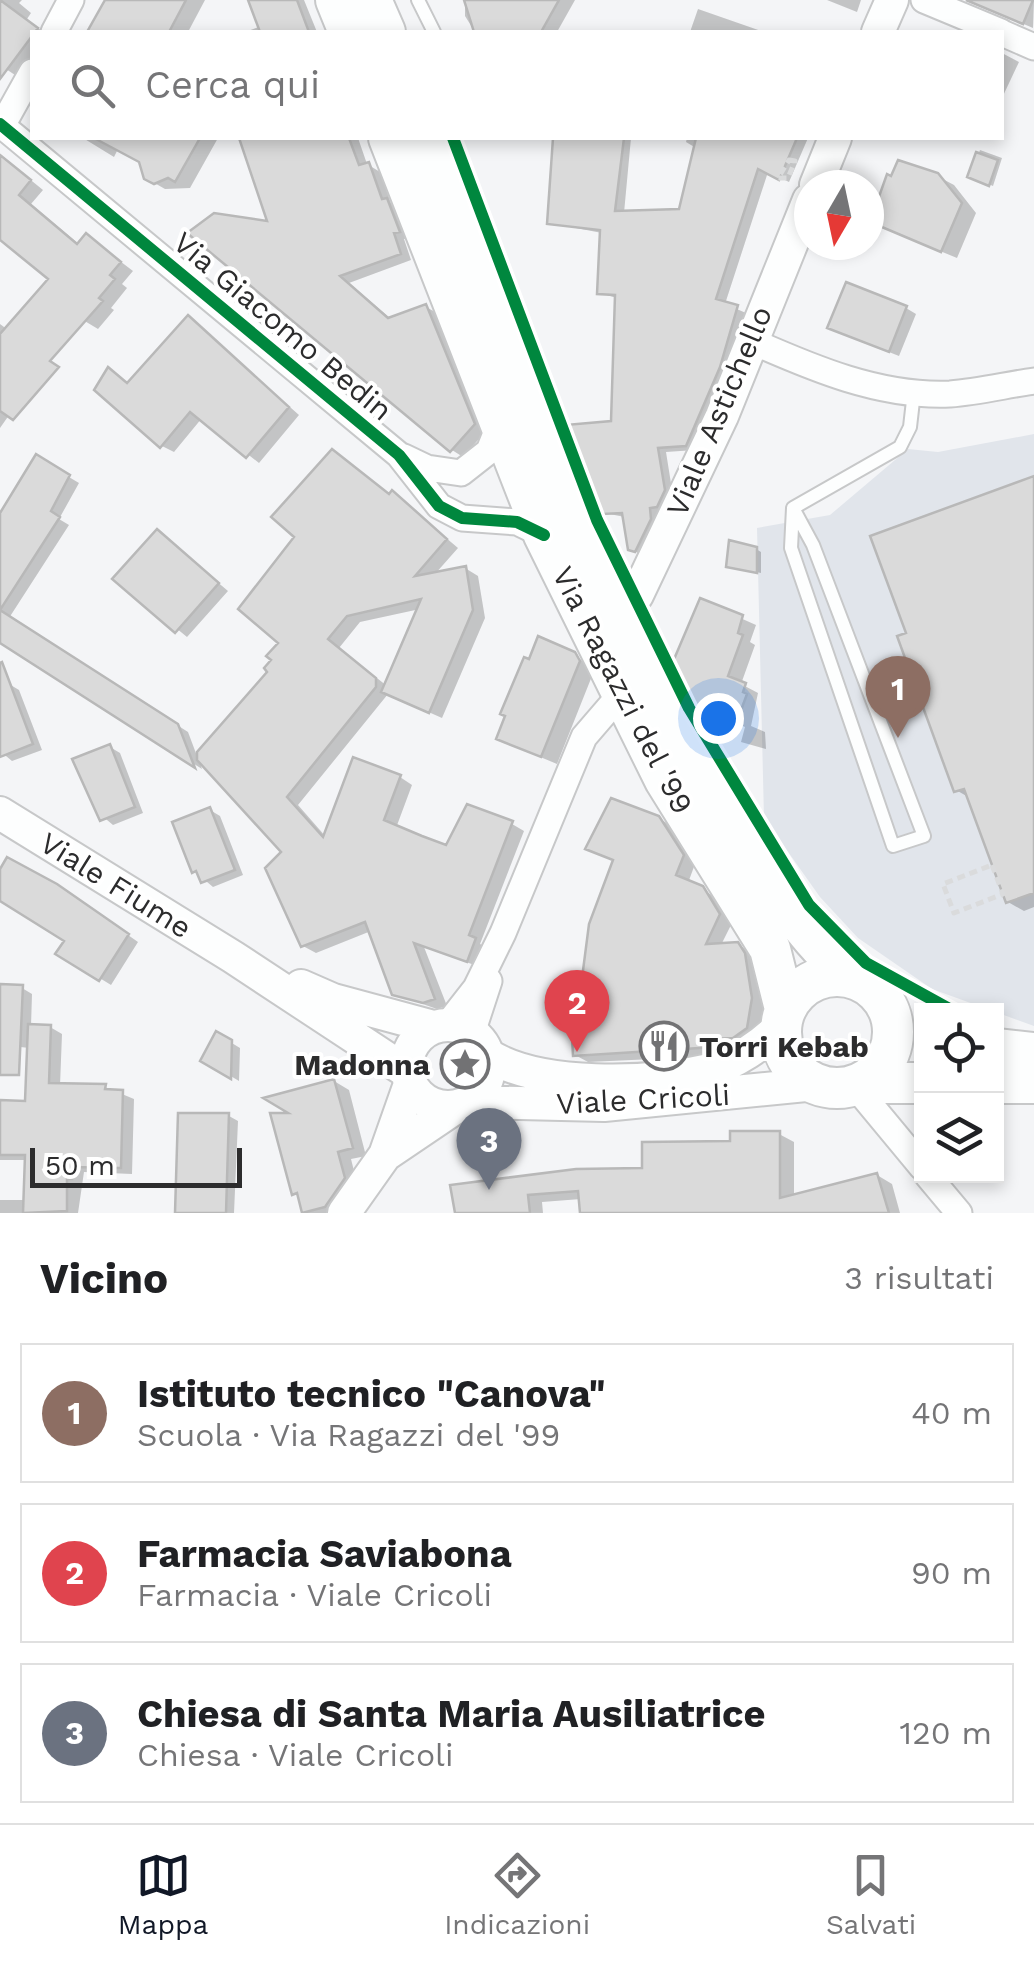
<!DOCTYPE html>
<html lang="it">
<head>
<meta charset="utf-8">
<style>
  body { margin:0; font-family:"Work Sans",sans-serif; background:#f6f6f6; color:#202124 }
  .controls { position:absolute; right:30px; bottom:30px; display:grid; overflow:hidden; border-radius:0px; box-shadow:0 5px 15px #0003 }
  .controls button { width:90px; height:90px; display:grid; place-items:center; padding:0; border:0; border-bottom:2px solid #e0e0e0; background:#fff; color:#202124; font:50px sans-serif }
  .compass { position:absolute; left:794px; top:170px; width:90px; height:90px; border-radius:50%; background:#fff; box-shadow:0 5px 15px #0003; rotate:189deg }
  .scale { position:absolute; left:30px; bottom:25px; width:212px; box-sizing:border-box; padding-left:10px; border:5px solid #2c2c2d; border-top:0; font-size:28px; line-height:35px; white-space:nowrap; color:#2c2c2d; -webkit-text-stroke:8px #fff; paint-order:stroke }
  .you { position:absolute; left:718px; top:718px; width:35px; height:35px; margin:-25px; border:8px solid #fff; border-radius:50%; background:#1a73e8; box-shadow:0 0 0 15px #1a73e833 }
  .badge { display:grid; place-items:center; width:65px; height:65px; border-radius:50%; background:#111827; color:#fff; font-size:32px; font-weight:700 }
  .pin { position:absolute; translate:-50% -82px; filter:drop-shadow(0 2px 5px #0008) }
  .pin::after { content:''; position:absolute; top:52px; width:35px; height:30px; background:inherit; clip-path:polygon(0 0,100% 0,50% 100%) }
  .list { margin:0; padding:0; list-style:none }
  h2 { display:flex; justify-content:space-between; align-items:center; height:130px; margin:0; padding:0 40px; font-size:42px }
  h2 small { font-size:32px; font-weight:400; color:#757577 }
  .list li { display:grid; grid-template-columns:65px 1fr auto; gap:30px; align-items:center; box-sizing:border-box; height:140px; margin:0 20px 20px; padding:0 20px; border:2px solid #e0e0e0; border-radius:0px }
  .list b { display:block; font-size:38px; white-space:nowrap }
  .list p { margin:0; font-size:32px; white-space:nowrap; color:#757577 }
  .list em { font-size:32px; font-style:normal; color:#757577 }
  .icon { flex:none; width:55px; height:55px; fill:none; stroke:currentColor; stroke-width:2; stroke-linecap:round; stroke-linejoin:round }
  .map { position:relative; flex:none; width:1034px; height:1213px; overflow:hidden }
  .search { position:absolute; background:#fff; box-shadow:0 5px 15px #0003; left:30px; right:30px; top:30px; height:110px; display:flex; align-items:center; gap:25px; box-sizing:border-box; padding:0 35px; border-radius:0px; color:#757577; font-size:38px }
  .sheet { height:610px; background:#fff }
  nav { display:flex; justify-content:space-around; align-items:center; box-sizing:border-box; height:140px; border-top:2px solid #e0e0e0; background:#fff; font-size:28px; color:#757577 }
  nav a { display:grid; justify-items:center; gap:5px }
  nav .on { color:#111827 }
  .map>svg:first-child { display:block }
  .built { fill:#e1e5eb }
  .shadow { fill:#0003; fill-rule:evenodd }
  .building { fill:#dadada; stroke:#b8b8b8; stroke-width:2.5 }
  .lines { fill:none; stroke-linecap:round; stroke-linejoin:round }
  .service-casing { stroke:#c7c8c9; stroke-width:16 }
  .minor-casing { stroke:#c7c8c9; stroke-width:29 }
  .tertiary-casing { stroke:#c7c8c9; stroke-width:36 }
  .primary-casing { stroke:#c7c8c9; stroke-width:44 }
  .path { stroke:#dadbdc; stroke-width:5; stroke-dasharray:8 5; stroke-linecap:butt }
  .service { stroke:#fdfefe; stroke-width:12 }
  .minor { stroke:#fdfefe; stroke-width:25 }
  .tertiary { stroke:#fdfefe; stroke-width:32 }
  .primary { stroke:#fdfefe; stroke-width:40 }
  .cycleway-casing { stroke:#fff; stroke-width:19 }
  .cycleway { stroke:#00873e; stroke-width:12 }
  .labels { text-anchor:middle; dominant-baseline:central; stroke-width:8; stroke-linejoin:round; paint-order:stroke }
  .street-label { font-size:30px; fill:#2c2c2d; stroke:#fff }
  .poi-label { font-size:30px; font-weight:bold; fill:#2c2c2d; stroke:#fff; text-anchor:start }
</style>
</head>
<body>
<div class="map">
<svg width="1034" height="1213" viewBox="0 0 1034 1213">
  <rect width="100%" height="100%" fill="#f4f5f7"/>
  <path class="built" d="M1034 434V1026L932 989 858 938 820 897 764 818 757 528 830 515 908 449 938 452Z"/>
  <path class="shadow" d="M0 0H22L19 3 31 13 27 19 43 32H32V58L18 77 0 65Z
    M110 0H205L188 32H93Z
    M251 0H304L317 32H245L261 26Z
    M465 0H575L557 32H475L465 16Z
    M827 0H861L857 12Z
    M968 0H1034L1033 28Z
    M698 9 764 32H690Z
    M1002 53 1019 62 1002 98Z
    M83 138H218L190 188 165 189 151 181 141 161 118 149 114 157Z
    M242 138H358L367 164 380 172 391 203 398 207 410 238 404 239 411 260 349 283 391 319 426 307 437 313 486 431 463 457 452 450 270 224Z
    M557 138H631L624 213 681 212 696 148 686 142 687 138H808L789 182 768 172 725 304 746 313 729 372 695 450 666 452 673 496 666 511 658 512 660 525 640 554 630 549 625 517 604 513 614 423 617 298 599 293 602 233 550 223Z
    M980 150 1002 158 993 186 970 176Z
    M0 155 43 190 31 204 80 245 87 236 133 271 122 284 127 288 111 308 114 310 98 329 78 317 0 428V324L8 330 51 279 0 238Z
    M937 176 954 185 976 213 957 258 889 230Z
    M906 308 916 314 899 356 841 333Z
    M189 318 299 415 259 463 202 418 174 452 162 446 109 371 129 384Z
    M37 458 79 483 59 519 69 525 9 618 188 732 197 756 271 672 393 493 458 548 435 574 465 568 478 576 485 618 442 718 388 694 298 805 326 837 400 777 412 785 396 828 447 848 512 824 524 831 480 944 488 948 480 967 424 947 447 1006 437 1009 394 994 371 931 316 953 303 946 284 852 198 757 202 769 0 640V518ZM420 609 387 686 339 648 360 622Z
    M1034 479V907L1024 911 1008 902 970 798 956 790 909 635Z
    M158 532 228 591 187 637 116 579Z
    M756 549 761 552V573L728 566Z
    M702 601 756 625 750 642 755 645 741 684 758 693 751 726 765 732 766 749 741 742 745 727 697 706Z
    M574 654 594 671 557 764 514 746Z
    M9 684 19 690 42 750 12 761 0 751V687Z
    M110 747 120 753 143 813 113 825 94 809 75 761Z
    M210 810 220 816 243 875 213 887 194 871Z
    M658 818 672 826 695 864 688 883 716 897 732 923 721 945 737 944 750 952 764 1006 760 1035 746 1044 726 1045 727 1054 719 1056 588 1062 575 1055 580 1020Z
    M0 874 68 893 138 942 111 985 59 953 67 940 0 898Z
    M0 987 22 988 32 994 31 1026 50 1027 62 1034 60 1086 105 1087 134 1099 132 1174 84 1172 78 1213H0V1200H26L27 1160H0V1102L28 1103 30 1048 0 1045Z
    M217 1034 240 1048 239 1081 204 1060Z
    M334 1081 349 1090 366 1156 351 1159 358 1187 342 1213H307L301 1197 294 1193 298 1116Z
    M180 1116H229L238 1121 234 1213H178Z
    M779 1134 794 1142V1197L877 1175 892 1184 900 1213H582L581 1199 542 1202 543 1213H458L453 1187 644 1170Z"/>
  <path class="building" d="M0 0 38 28 0 79Z
    M105 0H186L169 32H87Z
    M248 0H297L309 32H260Z
    M464 0H559L541 32H474Z
    M966 0H1033L1023 24Z
    M94 138H200L175 182 168 178 154 184 144 179 139 162Z
    M239 138H349L359 165 369 162 382 199 387 198 400 232 394 233 401 254 340 276 388 318 426 304 475 424 450 452 187 233 214 213 267 221Z
    M553 138H624L615 211 679 209 696 138H797L779 180 758 169 716 299 738 305 720 367 686 446 658 448 665 490 657 507 650 508 651 519 635 552 628 550 622 513 602 514 565 425 611 421 615 295 597 294 600 230 547 224Z
    M976 152 998 160 989 186 967 177Z
    M0 155 31 180 19 195 77 244 86 233 121 262 110 275 115 279 99 298 103 301 50 361 59 367 13 420 0 411V334L48 279 0 240Z
    M898 160 938 173 962 203 941 252 870 222 887 174 891 176Z
    M846 282 907 306 889 352 827 328Z
    M188 315 289 407 246 458 190 412 160 448 94 390 108 367 127 383Z
    M332 449 389 494 392 490 447 539 415 576 466 566 473 610 429 713 381 692 421 599 347 616 328 639 376 678V687L287 797 323 837 353 757 401 775 384 820 422 836 446 845 467 804 513 821 469 935 476 938 467 962 414 943 435 999 423 1003 392 995 365 922 301 947 265 868 281 852 197 760V752L267 672 264 668 271 660 266 656 278 643 238 609 294 537 271 517Z
    M36 454 70 475 51 511 60 517 0 610V513Z
    M1034 476V893L1006 903 964 789 954 792 897 636 906 633 870 536Z
    M157 529 219 583 175 633 112 579Z
    M729 540 757 547V573L726 567Z
    M700 598 743 615 738 633 743 635 728 676 746 683 743 692 747 694 736 724 695 708 672 664Z
    M0 610 178 724 195 768 0 643Z
    M538 636 575 652 580 661 541 757 496 739 505 716 500 714 524 657 529 659Z
    M2 662 33 744 0 757V663Z
    M110 744 135 807 100 821 72 759Z
    M611 798 659 816 684 855 676 875 703 886 720 914 706 944 738 942 745 953 752 998 747 1028 733 1038 714 1039 715 1047 573 1056 571 1017H577L589 924 613 860 585 849Z
    M210 807 235 870 201 883 196 871 192 873 172 822Z
    M7 857 57 884 129 934 99 981 55 954 64 941 0 901V869Z
    M0 984 23 985 19 1075H0Z
    M28 1024 51 1025 49 1083 106 1084 105 1089 123 1090 121 1168 72 1167V1179H67V1211L23 1213 25 1155H0V1100L25 1101Z
    M216 1031 232 1040 231 1079 200 1061Z
    M334 1079 353 1148 338 1152 345 1178 325 1207 302 1213 297 1193 292 1195 270 1113H288L263 1098Z
    M178 1113H229L226 1213H175Z
    M730 1131H780V1198L877 1173 889 1213H580L578 1191 528 1195 530 1213H455L450 1185 576 1169 642 1168V1142L730 1141Z"/>
  <g class="lines">
    <g class="service-casing">
      <path id="service" d="M418 0 434 32
        M793 508 813 545 924 836 893 846 791 548Z
        M793 508 900 447 910 427 914 392"/>
    </g>
    <g class="minor-casing">
      <path id="minor" d="M924 0 1001 32
        M54 32 71 0
        M1002 33 1034 47
        M0 124 399 455 439 506 462 518 517 522 544 535
        M2 126 32 72
        M749 340C812 368 880 397 950 394 978 392 1006 385 1034 381
        M404 457 427 468 461 473 489 451 499 426
        M447 1025 476 988 503 933 584 737 621 694
        M472 1033 489 981
        M854 1085 922 1167
        M928 1176 959 1213"/>
    </g>
    <g class="tertiary-casing">
      <path id="tertiary" d="M878 32 892 0
        M816 185 835 138
        M618 613 637 595 722 416 809 200
        M0 813 233 957 406 1071
        M301 986 333 1000 433 1027
        M407 1066a41 41 0 1 1 82 0a41 41 0 1 1-82 0Z
        M488 1055C540 1088 649 1084 709 1070 734 1064 763 1044 781 1026
        M469 1102 604 1105 816 1084
        M385 1155 456 1107
        M344 1213 385 1155 410 1084"/>
    </g>
    <g class="primary-casing">
      <path id="primary" d="M336 0 349 32
        M371 0 385 32
        M389 138 544 535 665 780 770 949 785 1009
        M429 138C502 336 575 532 674 719 722 812 773 903 848 976
        M781 1032a56 56 0 1 1 112 0a56 56 0 1 1-112 0Z
        M996 1049 1034 1053
        M861 1083H922
        M996 1083H1034"/>
    </g>
    <path class="path" d="M789 160 795 161 788 178H778Z
      M992 865 1003 894 954 913 943 884Z"/>
    <use href="#service" class="service"/>
    <use href="#minor" class="minor"/>
    <use href="#tertiary" class="tertiary"/>
    <use href="#primary" class="primary"/>
    <g class="cycleway-casing">
      <path id="cycleway" d="M0 124 399 455 439 506 462 518 517 522 544 535
        M453 138 597 520 689 708 809 905 866 963 953 1011"/>
    </g>
    <use href="#cycleway" class="cycleway"/>
  </g>
  <defs>
    <g id="restaurant-ring" transform="scale(2.5)"><circle r="9.5" fill="#fff" stroke="#727274" stroke-width="1.5"/><path d="M-5-6h1v4h1v-4h1v4h1v-4h1v5L-1.5 .5V6h-2V.5L-5-1ZM5-6V6H3V1.5H1.5Q1.5-4 5-6Z" fill="#727274"/></g>
    <g id="sight-ring" transform="scale(2.5)"><circle r="9.5" fill="#fff" stroke="#727274" stroke-width="1.5"/><path d="M0-6L1.8-2.2L6-1.7L2.9 1.2L3.7 5.4L0 3.3L-3.7 5.4L-2.9 1.2L-6-1.7L-1.8-2.2Z" fill="#727274"/></g>
  </defs>
  <g fill-rule="evenodd">
    <use href="#restaurant-ring" x="664" y="1046"/>
    <use href="#sight-ring" x="465" y="1064"/>
  </g>
  <g class="labels">
    <g class="street-label">
      <text transform="translate(283 326) rotate(40)">Via Giacomo Bedin</text>
      <text transform="translate(719 411) rotate(-67)">Viale Astichello</text>
      <text transform="translate(623 690) rotate(63)">Via Ragazzi del '99</text>
      <text transform="translate(116 885) rotate(32)">Viale Fiume</text>
      <text transform="translate(643 1099) rotate(-3)">Viale Cricoli</text>
    </g>
    <g class="poi-label">
      <text x="699" y="1046">Torri Kebab</text>
      <text x="430" y="1064" text-anchor="end">Madonna</text>
    </g>
  </g>
</svg>
<div class="controls">
<button><svg class="icon" aria-label="locate" viewBox="0 0 24 24"><circle cx="12" cy="12" r="6"/><path d="M12 2v4M12 18v4M2 12h4M18 12h4"/></svg></button>
<button><svg class="icon" aria-label="layers" viewBox="0 0 24 24"><path d="M12 4l9 5-9 5-9-5zM3 14l9 5 9-5"/></svg></button>
</div>
<svg class="compass" viewBox="-18 -18 36 36"><path d="M0-13l5 13h-10z" fill="#e53935"/><path d="M0 13l5-13h-10z" fill="#757577"/></svg>
<div class="scale">50 m</div>
<div class="you"></div>
<div class="pin badge" style="left:898px;top:738px;background:#8d6e63">1</div>
<div class="pin badge" style="left:577px;top:1052px;background:#e0444e">2</div>
<div class="pin badge" style="left:489px;top:1190px;background:#6b7280">3</div>
<div class="search"><svg class="icon" aria-label="search" viewBox="0 0 24 24"><circle cx="10" cy="10" r="6"/><path d="M15 15l6 6"/></svg>Cerca qui</div>
</div>
<section class="sheet">
<h2>Vicino<small>3 risultati</small></h2>
<ul class="list">
<li><span class="badge" style="background:#8d6e63">1</span><div><b>Istituto tecnico &quot;Canova&quot;</b><p>Scuola · Via Ragazzi del '99</p></div><em>40 m</em></li>
<li><span class="badge" style="background:#e0444e">2</span><div><b>Farmacia Saviabona</b><p>Farmacia · Viale Cricoli</p></div><em>90 m</em></li>
<li><span class="badge" style="background:#6b7280">3</span><div><b>Chiesa di Santa Maria Ausiliatrice</b><p>Chiesa · Viale Cricoli</p></div><em>120 m</em></li>
</ul>
</section>
<nav>
<a class="on"><svg class="icon" aria-label="map" viewBox="0 0 24 24"><path d="M3 6l6-2 6 2 6-2v14l-6 2-6-2-6 2zM9 4v14M15 6v14"/></svg>Mappa</a>
<a><svg class="icon" aria-label="directions" viewBox="0 0 24 24"><path d="M12 3l9 9-9 9-9-9zM9 14v-3h6M13 9l2 2-2 2"/></svg>Indicazioni</a>
<a><svg class="icon" aria-label="saved" viewBox="0 0 24 24"><path d="M7 4h10v16l-5-4-5 4z"/></svg>Salvati</a>
</nav>
</body>
</html>
